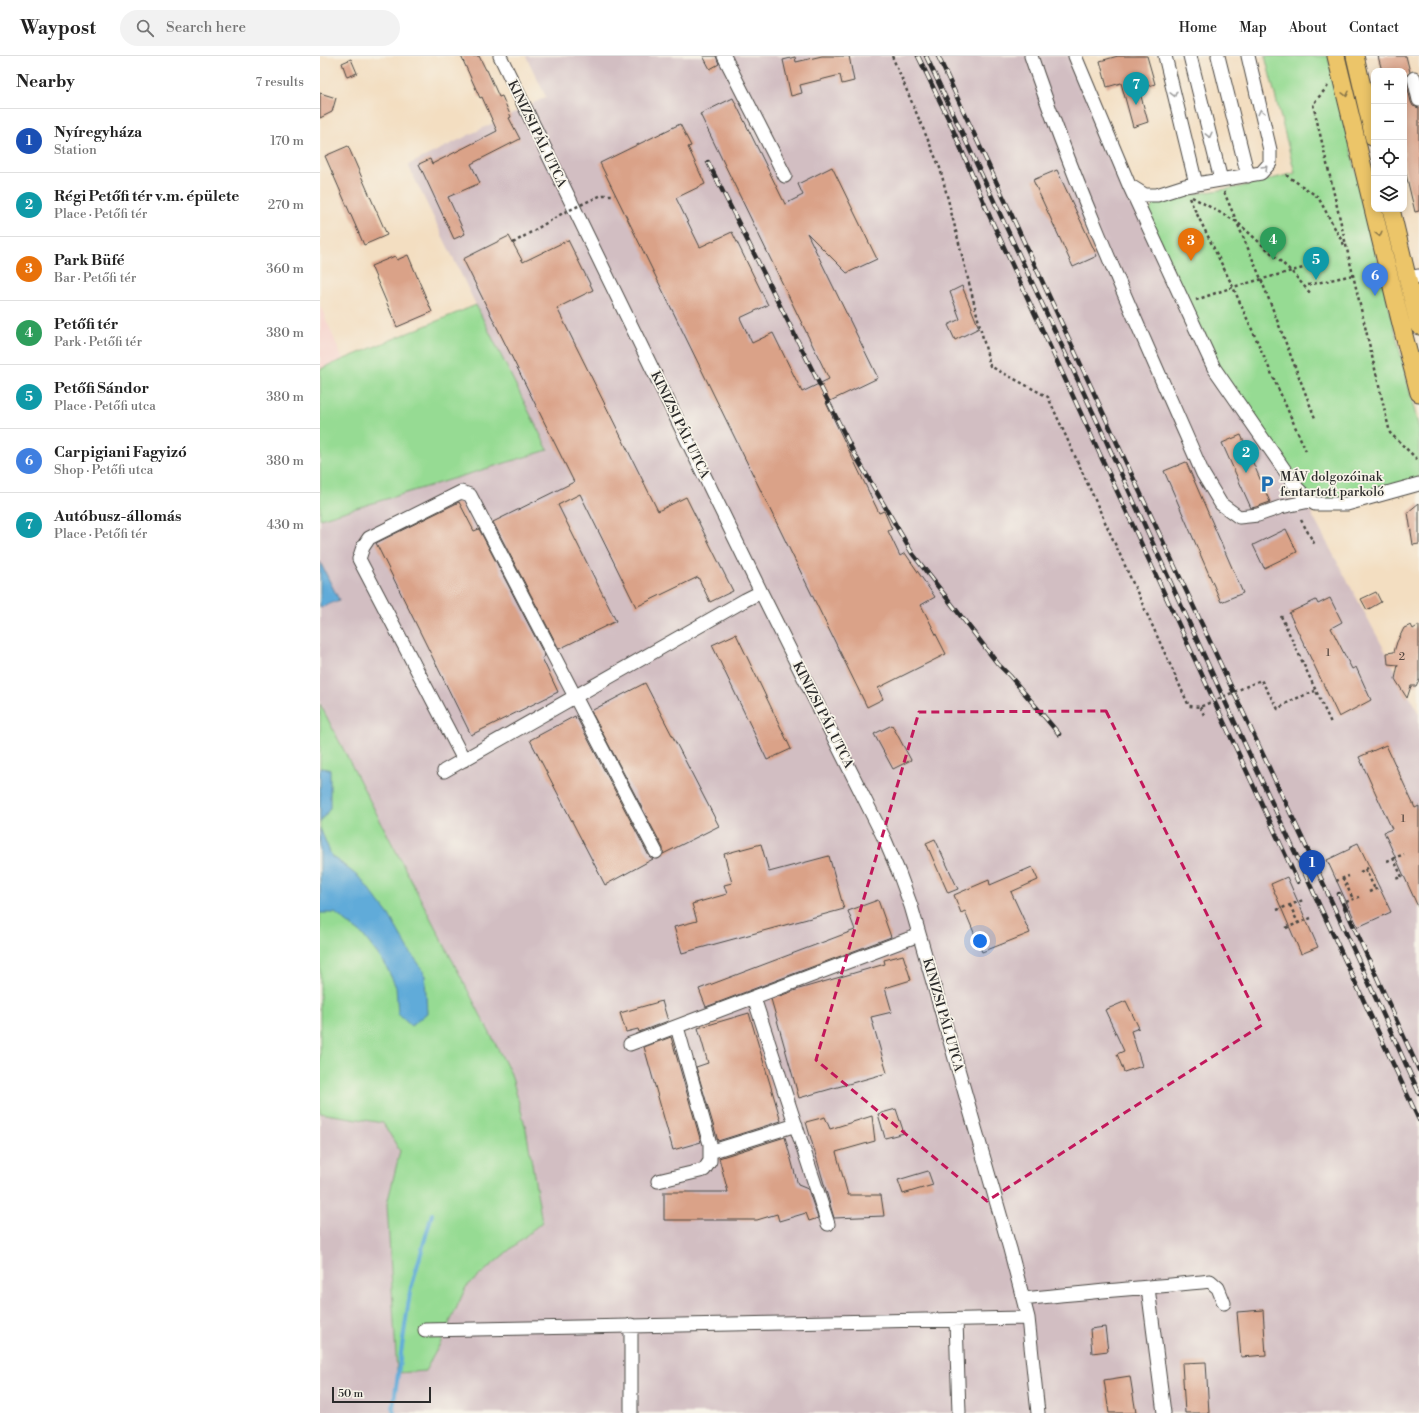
<!DOCTYPE html>
<html lang="en">
<head>
<meta charset="utf-8">
<style>
  body { margin:0; font-family:"Libre Bodoni",serif; background:#f2f2f2; color:#222 }
  .controls { position:absolute; right:12px; top:12px; display:grid; overflow:hidden; border-radius:8px; box-shadow:0 2px 10px #0003 }
  .controls button { width:36px; height:36px; display:grid; place-items:center; padding:0; border:0; border-bottom:1px solid #e0e0e0; background:#fff; color:#222; font:20px sans-serif }
  .scale { position:absolute; left:12px; bottom:10px; width:99px; box-sizing:border-box; padding-left:4px; border:2px solid #2b2b2b; border-top:0; font-size:11px; line-height:14px; white-space:nowrap; color:#2b2b2b; -webkit-text-stroke:3px #f7f3e8; paint-order:stroke }
  .you { position:absolute; left:660px; top:885px; width:14px; height:14px; margin:-10px; border:3px solid #fff; border-radius:50%; background:#1a73e8; box-shadow:0 0 0 6px #1a73e833 }
  .badge { display:grid; place-items:center; width:26px; height:26px; border-radius:50%; background:#1f6fb2; color:#fff; font-size:13px; font-weight:700 }
  .pin { position:absolute; translate:-50% -33px; filter:drop-shadow(0 1px 2px #0008) }
  .pin::after { content:''; position:absolute; top:21px; width:14px; height:12px; background:inherit; clip-path:polygon(0 0,100% 0,50% 100%) }
  .list { margin:0; padding:0; list-style:none }
  h2 { display:flex; justify-content:space-between; align-items:center; height:52px; margin:0; padding:0 16px; font-size:17px }
  h2 small { font-size:13px; font-weight:400; color:#767676 }
  .list li { display:grid; grid-template-columns:26px 1fr auto; gap:12px; align-items:center; box-sizing:border-box; height:64px; padding:0 16px; border-top:1px solid #e0e0e0 }
  .list b { display:block; font-size:15px; white-space:nowrap }
  .list p { margin:0; font-size:13px; white-space:nowrap; color:#767676 }
  .list em { font-size:13px; font-style:normal; color:#767676 }
  .icon { flex:none; width:22px; height:22px; fill:none; stroke:currentColor; stroke-width:2; stroke-linecap:round; stroke-linejoin:round }
  .map { position:relative; flex:none; width:1099px; height:1357px; overflow:hidden }
  header { display:flex; align-items:center; gap:24px; box-sizing:border-box; height:56px; padding:0 20px; background:#fff; border-bottom:1px solid #e0e0e0 }
  header strong { font-size:19px }
  nav { display:flex; gap:22px; margin-inline-start:auto; font-size:14px }
  .search { width:280px; height:36px; background:#f2f2f2; display:flex; align-items:center; gap:10px; box-sizing:border-box; padding:0 14px; border-radius:22px; color:#767676; font-size:15px }
  main { display:flex }
  aside { flex:1; background:#fff }
  .map>svg:first-child { display:block }
  .built { fill:#f7d0ca }
  .industrial { fill:#d2bec2 }
  .green { fill:#96db93; stroke:#60835f }
  .water { fill:#60abd9; stroke:#466b82 }
  .lines { fill:none; stroke-linecap:round; stroke-linejoin:round }
  .stream { stroke:#60abd9; stroke-width:4 }
  .building { fill:#daa288 }
  .minor-casing { stroke:#494642; stroke-width:15 }
  .major-casing { stroke:#494642; stroke-width:19 }
  .path { stroke:#494642; stroke-width:2.5; stroke-dasharray:3 3; stroke-linecap:butt }
  .minor { stroke:#fff; stroke-width:13 }
  .major { stroke:#ecc569; stroke-width:17 }
  .rail-casing { stroke:#2b2b2b; stroke-width:4.5 }
  .rail { stroke:#f7f3e8; stroke-width:3; stroke-dasharray:9; stroke-linecap:butt }
  .path-bridge { stroke:#494642; stroke-width:2.5; stroke-dasharray:3 3; stroke-linecap:butt }
  .oneway { stroke:#a0a0a0 }
  .oneway2 { stroke:#8c784a }
  .marked { fill:none; stroke:#c2185b; stroke-width:3; stroke-dasharray:8 5; stroke-linejoin:round }
  .labels { text-anchor:middle; dominant-baseline:central; stroke-width:3.5; stroke-linejoin:round; paint-order:stroke }
  .number-label { font-size:11px; fill:#574942 }
  .street-label { font-size:13px; fill:#2b2b2b; stroke:#f7f3e8 }
  .poi-label { font-size:13px; fill:#2b2b2b; stroke:#f7f3e8; text-anchor:start }
</style>
</head>
<body>
<header>
<strong>Waypost</strong>
<div class="search"><svg class="icon" aria-label="search" viewBox="0 0 24 24"><circle cx="10" cy="10" r="6"/><path d="M15 15l6 6"/></svg>Search here</div>
<nav><a>Home</a><a>Map</a><a>About</a><a>Contact</a></nav>
</header>
<main>
<aside>
<h2>Nearby<small>7 results</small></h2>
<ul class="list">
<li><span class="badge" style="background:#1a4fb4">1</span><div><b>Nyíregyháza</b><p>Station</p></div><em>170 m</em></li>
<li><span class="badge" style="background:#0f9aa8">2</span><div><b>Régi Petőfi tér v.m. épülete</b><p>Place · Petőfi tér</p></div><em>270 m</em></li>
<li><span class="badge" style="background:#e8710a">3</span><div><b>Park Büfé</b><p>Bar · Petőfi tér</p></div><em>360 m</em></li>
<li><span class="badge" style="background:#2e9e5b">4</span><div><b>Petőfi tér</b><p>Park · Petőfi tér</p></div><em>380 m</em></li>
<li><span class="badge" style="background:#0f9aa8">5</span><div><b>Petőfi Sándor</b><p>Place · Petőfi utca</p></div><em>380 m</em></li>
<li><span class="badge" style="background:#3f7fe0">6</span><div><b>Carpigiani Fagyizó</b><p>Shop · Petőfi utca</p></div><em>380 m</em></li>
<li><span class="badge" style="background:#0f9aa8">7</span><div><b>Autóbusz-állomás</b><p>Place · Petőfi tér</p></div><em>430 m</em></li>
</ul>
</aside>
<div class="map">
<svg width="1099" height="1357" viewBox="0 0 1099 1357">
  <rect width="100%" height="100%" fill="#f7f3e8"/>
  <filter id="ink" filterUnits="userSpaceOnUse"><feTurbulence type="fractalNoise" baseFrequency=".025" numOctaves="2"/><feDisplacementMap in="SourceGraphic" scale="8" xChannelSelector="R" yChannelSelector="G"/><feConvolveMatrix kernelMatrix="1 2 1 2 8 2 1 2 1" color-interpolation-filters="sRGB"/></filter>
  <filter id="wash" filterUnits="userSpaceOnUse"><feTurbulence type="fractalNoise" baseFrequency=".012" numOctaves="4" result="noise"/><feDisplacementMap in="SourceGraphic" scale="16" xChannelSelector="R" yChannelSelector="G"/><feGaussianBlur stdDeviation="0.9" result="paint"/><feColorMatrix in="noise" values="0 0 0 0 0 0 0 0 0 0 0 0 0 0 0 0 0 1.4 0 .05"/><feComposite in="paint" operator="in"/></filter>
  <g filter="url(#wash)">
    <rect width="100%" height="100%" fill="#f3dec1"/>
    <path class="built" d="M0 249 24 306 0 316Z"/>
    <path class="industrial" d="M206 0H751L820 159 984 444 1099 658V1357H0V316L156 249 88 109 226 41Z"/>
    <path class="green" d="M945 0H1008L1099 373V425L1038 444H992L898 311 827 158 839 141 865 131 868 139 919 131 975 117Z
      M156 249 228 394 0 463V313Z
      M0 648 191 1018 206 1073 222 1166 146 1231 121 1286 105 1315 77 1317 67 1148 80 1095 63 1067 0 1057Z"/>
    <path class="water" d="M0 506 19 544 0 552Z
      M0 712 10 713V752L0 767Z
      M0 772 12 801 20 806 41 823 69 859 90 896 102 912 105 920 107 957 91 970 78 958 76 931 65 908 42 878 15 857H0Z"/>
    <g class="lines">
      <path class="stream" d="M74 1357 73 1352 90 1236 112 1158"/>
    </g>
    <g id="blocks">
      <path class="building" d="M141 0H159L166 14H167L179 41 182 40 191 61 189 62 200 83 151 108 160 127 128 141 145 178 134 183 99 108 110 103 112 108 177 75 162 41 160 42Z
        M383 0H396L399 8 390 13Z
        M502 0H529L534 25 522 28 520 19 480 29 482 37 471 40 463 4 475 1 476 6Z
        M798 0H827L835 28 819 33 828 66 813 71 801 27 787 31 780 5Z
        M1058 0H1086L1090 16 1087 19 1086 24 1091 46 1093 50 1099 52V155L1095 156 1084 110V15H1062Z
        M31 3 37 17 27 21 22 7Z
        M0 37 16 42 12 56 0 62Z
        M413 42 465 148 483 139 478 128 512 111 557 203 527 217 487 177 558 322 506 347 559 457 564 455 572 473 568 475 580 500 585 497 615 541 601 549 626 598 558 632 563 643 547 651 280 107 360 68 371 90 368 91 385 128 356 142 380 191 412 176 448 249 420 262 432 287 453 277 482 336 509 323 380 58Z
        M28 90 67 179 44 189 5 100Z
        M737 114 777 200 753 211 713 124Z
        M189 180 203 206 248 184 273 234 237 252 338 455 366 441 413 535 390 546 378 521 316 551 260 438 238 449 296 565 239 593 173 466 254 426 143 203Z
        M88 199 112 256 77 271 51 210 75 200 77 204Z
        M642 230 659 272 635 284 628 269 640 263 630 236Z
        M921 379 950 446 936 451 931 452 902 387Z
        M866 406 923 537 901 546 844 415Z
        M139 446 154 475 159 473 225 600 222 602 238 636 151 679 56 487Z
        M1099 447V488L1093 489 1088 456Z
        M966 473 977 496 944 512 933 489Z
        M1056 536 1061 546 1047 554 1041 543Z
        M1010 542 1022 566 1011 572 1032 613 1036 611 1051 644 1019 661 969 557 996 544 998 548Z
        M1091 569 1093 573 1099 569V624L1096 630H1091L1087 642 1075 623 1078 609 1068 608 1067 597 1074 596 1077 586 1084 572Z
        M416 578 471 693 447 704 392 589Z
        M325 627 399 770 343 798V792L271 655Z
        M255 660 256 663 257 662 329 800 333 803 285 829 210 684Z
        M572 669 591 704 573 713 554 678Z
        M1066 689 1095 752 1099 750V853L1064 776 1072 773 1039 701Z
        M615 783 638 833 628 837 606 787Z
        M1038 787 1071 856 1038 871 1007 804 1030 793 1029 791Z
        M441 788 449 816 509 800 524 853 362 897 354 871 377 865 372 848 407 838 404 829 412 827 404 798Z
        M712 811 718 824 691 836 710 877 662 896 645 855 641 857 634 839 669 824 670 829Z
        M967 821 998 891 981 898 951 828Z
        M558 844 571 881 386 951 379 933 535 874 528 855Z
        M583 899 591 924 565 932 572 956 551 961 567 1017 479 1042 451 943 479 933 565 908 564 904Z
        M342 945 348 965 319 976 318 973 306 976 300 957Z
        M806 945 819 972 811 975 822 1010 804 1016 797 998 804 995 785 954Z
        M429 957 461 1065 398 1085 376 1011 388 1007 378 972Z
        M351 981 381 1086 353 1094 324 991Z
        M576 1053 584 1077 565 1082 558 1058Z
        M552 1060 555 1085 516 1096 528 1139H561L564 1160 514 1162 486 1066 505 1061 510 1073Z
        M465 1081 478 1129 488 1133 498 1162 489 1165 486 1157 459 1165 457 1158 437 1164H344V1136H408L399 1102Z
        M608 1115 613 1129 583 1138 578 1124Z
        M943 1254 946 1299 921 1301 917 1256Z
        M785 1271 788 1295 772 1297 770 1273Z
        M886 1306 889 1357H865L862 1307Z
        M810 1320 816 1357H789L784 1324Z"/>
    </g>
  </g>
  <g filter="url(#ink)">
    <use href="#blocks" fill-opacity="0" stroke="#494642" stroke-width="1"/>
    <g class="lines">
      <g class="minor-casing">
        <path id="minor" d="M180 0 441 536 565 784 579 817 591 850 690 1193 708 1262 718 1357
          M404 0 465 120
          M711 0C759 143 823 280 883 418L901 448 919 461 938 459 961 451 990 445
          M755 0 809 129 894 312 977 432 990 445 995 448H1027L1099 428
          M845 0 876 128
          M870 0 901 124
          M898 0 928 120
          M1094 22 1099 44
          M809 129 825 139H837L865 130 941 117 950 107V94L928 0
          M1087 222 1099 220
          M144 704 39 503 43 491 49 482 141 436 150 439 336 796
          M124 715 425 544 441 536
          M434 942 508 1168
          M310 988 599 879
          M390 1096 476 1069
          M338 1125 384 1114 390 1105V1088L357 971
          M828 1232 844 1357
          M703 1243C765 1236 827 1232 890 1225L898 1232 904 1247
          M636 1264 639 1357
          M311 1269V1357
          M105 1274 708 1262"/>
      </g>
      <g class="major-casing">
        <path id="major" d="M1016 0 1081 268 1099 337
          M1035 0 1054 82
          M1071 153 1099 270"/>
      </g>
      <path class="path" d="M572 0 620 112 670 310 728 341 869 650 880 651 941 624 958 653 970 645 995 635
        M1008 30 993 48 1070 377 1099 405
        M966 119 998 141 1024 189
        M904 136 941 223 995 362
        M872 141 917 166 971 215 991 238
        M869 142 913 231 986 395
        M988 229 1033 219
        M876 244 913 231 983 212
        M981 464 995 489
        M961 560 1011 667
        M880 651 885 661
        M1073 802 1082 821 1075 823
        M1067 805 1084 798
        M1045 813 1055 833
        M1040 816 1050 811
        M1023 822 1033 843
        M1016 825 1029 820
        M1049 836 1060 831
        M1026 846 1039 841
        M970 849 978 867
        M957 854 983 844
        M966 872 991 862"/>
      <use href="#minor" class="minor"/>
      <use href="#major" class="major"/>
      <g class="rail-casing">
        <path id="rail" d="M598 0 628 62 670 161 978 826
          M606 0 777 365 903 641 1099 1064
          M618 0 810 415 999 818 1099 1037
          M388 106 535 399 592 497 678 608 690 620 739 678
          M1019 838 1099 1014"/>
      </g>
      <use href="#rail" class="rail"/>
      <path class="path-bridge" d="M193 187 243 157 282 139H295"/>
    </g>
    <defs><path id="oneway-chevron" d="M-2-3.5L2.5 0L-2 3.5" fill="none" stroke-width="1.6" stroke-linecap="round" stroke-linejoin="round"/></defs>
    <g class="oneway">
      <use href="#oneway-chevron" transform="translate(854 38) rotate(76)"/>
      <use href="#oneway-chevron" transform="translate(941 56) rotate(-103)"/>
      <use href="#oneway-chevron" transform="translate(889 79) rotate(76)"/>
      <use href="#oneway-chevron" transform="translate(945 112) rotate(-45)"/>
    </g>
    <g class="oneway2">
      <use href="#oneway-chevron" transform="translate(1026 38) rotate(77)"/>
      <use href="#oneway-chevron" transform="translate(1059 178) rotate(76)"/>
    </g>
  </g>
  <path class="marked" d="M786 655 942 969 667 1145 496 1004 599 656Z"/>
  <defs>
    <g id="parking-bare" transform="scale(1.38)"><path d="M-3.5-5.5H1a3.5 3.5 0 0 1 0 7H-1V5.5H-3.5ZM-1-3.4V-.6H.8a1.4 1.4 0 0 0 0-2.8Z" fill="#1f6fb2" stroke="#f7f3e8" stroke-width="2.5" paint-order="stroke"/></g>
  </defs>
  <g fill-rule="evenodd">
    <use href="#parking-bare" x="947" y="428"/>
  </g>
  <g class="labels">
    <g class="number-label">
      <text x="1008" y="597">1</text>
      <text x="1082" y="601">2</text>
      <text x="1083" y="763">1</text>
    </g>
    <g class="street-label">
      <text transform="translate(217 78) rotate(64)">KINIZSI PÁL UTCA</text>
      <text transform="translate(360 369) rotate(64)">KINIZSI PÁL UTCA</text>
      <text transform="translate(503 659) rotate(63)">KINIZSI PÁL UTCA</text>
      <text transform="translate(623 959) rotate(74)">KINIZSI PÁL UTCA</text>
    </g>
    <g class="poi-label">
      <text x="960" y="421">MÁV dolgozóinak<tspan x="960" dy="15">fentartott parkoló</tspan></text>
    </g>
  </g>
</svg>
<div class="controls">
<button>+</button>
<button>−</button>
<button><svg class="icon" aria-label="locate" viewBox="0 0 24 24"><circle cx="12" cy="12" r="6"/><path d="M12 2v4M12 18v4M2 12h4M18 12h4"/></svg></button>
<button><svg class="icon" aria-label="layers" viewBox="0 0 24 24"><path d="M12 4l9 5-9 5-9-5zM3 14l9 5 9-5"/></svg></button>
</div>
<div class="scale">50 m</div>
<div class="you"></div>
<div class="pin badge" style="left:992px;top:827px;background:#1a4fb4">1</div>
<div class="pin badge" style="left:926px;top:417px;background:#0f9aa8">2</div>
<div class="pin badge" style="left:871px;top:205px;background:#e8710a">3</div>
<div class="pin badge" style="left:953px;top:204px;background:#2e9e5b">4</div>
<div class="pin badge" style="left:996px;top:224px;background:#0f9aa8">5</div>
<div class="pin badge" style="left:1055px;top:240px;background:#3f7fe0">6</div>
<div class="pin badge" style="left:816px;top:49px;background:#0f9aa8">7</div>
</div>
</main>
</body>
</html>
